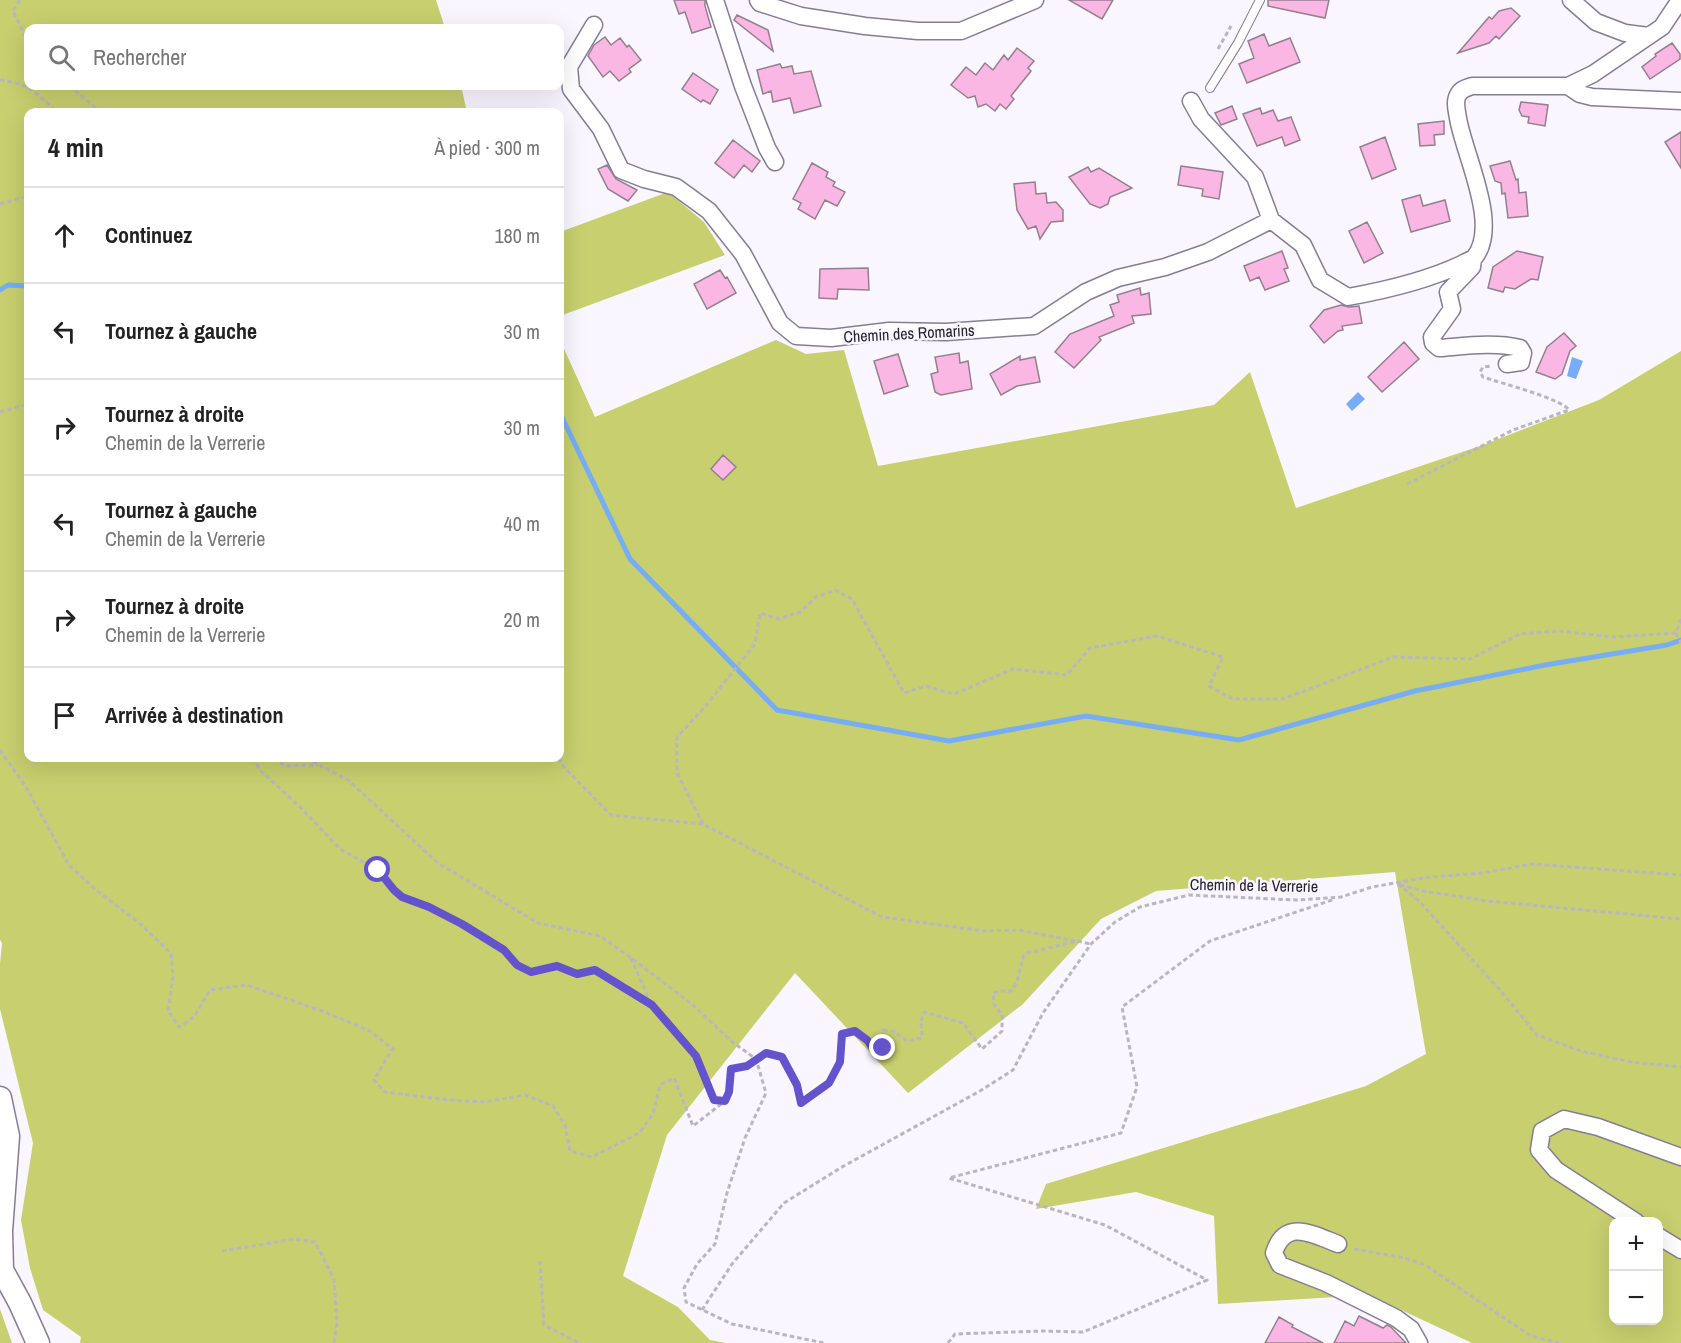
<!DOCTYPE html>
<html lang="fr">
<head>
<meta charset="utf-8">
<style>
  body { margin:0; font-family:"Archivo Narrow",sans-serif; background:#f2f2f2; color:#222 }
  .controls { position:absolute; right:18px; bottom:18px; display:grid; overflow:hidden; border-radius:12px; box-shadow:0 6px 24px #0002 }
  .controls button { width:54px; height:54px; display:grid; place-items:center; padding:0; border:0; border-bottom:2px solid #e0e0e0; background:#fff; color:#222; font:30px sans-serif }
  .stop { position:absolute; width:18px; height:18px; margin:-14px; border:4px solid #6453cc; border-radius:50%; background:#fff }
  .stop.end { background:#6453cc; border-color:#fff; box-shadow:0 2px 6px #0008 }
  .list { margin:0; padding:0; list-style:none }
  h2 { display:flex; justify-content:space-between; align-items:center; height:78px; margin:0; padding:0 24px; font-size:26px }
  h2 small { font-size:20px; font-weight:400; color:#767676 }
  .list li { display:grid; grid-template-columns:39px 1fr auto; gap:18px; align-items:center; box-sizing:border-box; height:96px; padding:0 24px; border-top:2px solid #e0e0e0 }
  .list b { display:block; font-size:22px; white-space:nowrap }
  .list p { margin:0; font-size:20px; white-space:nowrap; color:#767676 }
  .list em { font-size:20px; font-style:normal; color:#767676 }
  .icon { flex:none; width:33px; height:33px; fill:none; stroke:currentColor; stroke-width:2; stroke-linecap:round; stroke-linejoin:round }
  .map { position:relative; flex:none; width:1681px; height:1343px; overflow:hidden }
  .search { position:absolute; background:#fff; box-shadow:0 6px 24px #0002; left:24px; top:24px; width:540px; height:66px; display:flex; align-items:center; gap:15px; box-sizing:border-box; padding:0 21px; border-radius:12px; color:#767676; font-size:22px }
  .panel { position:absolute; background:#fff; box-shadow:0 6px 24px #0002; left:24px; top:108px; width:540px; height:654px; border-radius:12px }
  .map>svg:first-child { display:block }
  .forest { fill:#c7cf6f; fill-rule:evenodd }
  .water { fill:#76adf5 }
  .lines { fill:none; stroke-linecap:round; stroke-linejoin:round }
  .stream { stroke:#76adf5; stroke-width:5 }
  .building { fill:#fab7e4; stroke:#93808c; stroke-width:1.5 }
  .lane-casing { stroke:#847e91; stroke-width:10 }
  .street-casing { stroke:#847e91; stroke-width:19 }
  .secondary-casing { stroke:#847e91; stroke-width:25 }
  .path { stroke:#b9b6bf; stroke-width:3; stroke-dasharray:4.5 3; stroke-linecap:butt }
  .lane { stroke:#fff; stroke-width:8 }
  .street { stroke:#fff; stroke-width:16 }
  .secondary { stroke:#fff; stroke-width:22 }
  .route { stroke:#6453cc; stroke-width:8 }
  .labels { text-anchor:middle; dominant-baseline:central; stroke-width:5; stroke-linejoin:round; paint-order:stroke }
  .street-label { font-size:16px; fill:#26232b; stroke:#f9f6ff }
</style>
</head>
<body>
<div class="map">
<svg width="1681" height="1343" viewBox="0 0 1681 1343">
  <rect width="100%" height="100%" fill="#f9f6ff"/>
  <path class="forest" d="M0 0H436L445 28H28V86H461L467 112H28V758H560V340L595 417 776 340 806 354 844 350 878 466 1214 405 1250 372 1296 508 1483 445 1599 400 1681 351V1343H1472L1369 1295 1218 1304 1214 1216 1136 1192 1036 1209 1046 1184 1366 1086 1426 1054 1395 872 1156 891 1101 919 1023 1004 908 1093 795 973 667 1135 623 1276 678 1307 710 1340 726 1343H80L81 1337 43 1310 30 1268 21 1220 33 1143 0 1009V964L2 943 0 940ZM1614 1222H1658V1320H1614Z
    M668 192 704 222 725 255 560 316V232Z
    M0 1309 12 1343H0Z"/>
  <path class="water" d="M1572 357 1583 361 1576 379 1567 376Z
    M1358 392 1365 399 1352 411 1346 404Z"/>
  <g class="lines">
    <path class="stream" d="M0 290 8 285 28 286
      M560 413 630 559 777 710 949 741 1086 716 1239 740 1415 691 1545 665 1667 645 1681 640"/>
  </g>
  <path class="building" d="M674 0H705V6L711 27 692 33 685 12 679 14Z
    M1069 0H1113L1102 19Z
    M1268 0H1329L1325 18 1268 6Z
    M1511 8 1520 16 1499 39 1496 36 1489 43 1458 53 1489 17 1492 19 1499 11Z
    M737 15 768 30 773 51 734 20Z
    M1264 34 1269 46 1290 38 1300 62 1247 83 1239 64 1254 58 1248 41Z
    M605 37 611 45 620 38 627 47 629 45 641 60 629 69 631 72 619 81 610 71 603 77 588 56 594 45Z
    M1672 43 1680 54V59L1650 79 1642 67 1656 56 1655 54Z
    M1017 48 1034 61 1028 68 1031 71 1011 96 1014 99 1006 109 1000 104 995 111 986 104 978 107 975 96 968 98 951 85 966 67 976 75 985 63 993 70 1004 55 1008 60Z
    M780 64 782 68 792 66 794 74 811 71 821 106 794 113 790 98 773 102 771 91 763 94 757 70Z
    M693 73 718 90 710 104 703 100 701 102 682 89Z
    M1521 102 1548 105 1545 126 1528 123 1529 117 1522 116 1519 110Z
    M1232 106 1237 119 1221 125 1215 113Z
    M1260 108 1262 114 1273 110 1278 121 1291 117 1300 140 1285 146 1282 137 1257 146 1243 114Z
    M1444 121V134L1434 135 1435 145 1420 146 1418 124Z
    M1681 132V168L1665 142Z
    M1385 137 1396 169 1372 179 1360 147Z
    M733 140 760 161 752 172 744 165 734 178 715 163Z
    M1510 161 1516 180 1518 179 1519 193 1526 192 1528 216 1508 218 1505 193 1502 194 1501 183 1495 181 1490 166Z
    M812 163 828 172 826 177 835 182 833 186 845 192 837 206 825 200 815 219 798 209 801 203 793 199Z
    M607 165 616 179 637 190 628 201 608 189 598 169Z
    M1181 166 1223 172 1219 199 1202 196 1203 189 1178 185Z
    M1088 167 1091 172 1099 168 1132 188 1110 197 1108 204 1100 208 1090 204 1069 177Z
    M1035 182 1036 194 1046 193 1047 203 1056 202 1063 210V221L1051 222 1040 239 1036 226 1028 229 1017 210 1014 184Z
    M1420 195 1423 206 1445 200 1450 221 1411 232 1402 200Z
    M1367 222 1383 253 1364 263 1349 231Z
    M1282 251 1288 268 1284 269 1289 281 1265 290 1259 277 1250 281 1244 266Z
    M1517 251 1543 257 1538 280 1531 279 1515 289 1505 287 1503 292 1488 288 1493 267Z
    M868 268 869 290 838 289 837 299 819 298 820 269Z
    M720 270 725 278 727 277 736 293 707 309 694 284Z
    M1140 288 1141 295 1149 293 1151 314 1132 316 1134 323 1099 337 1101 340 1074 368 1055 352 1070 334 1114 316 1110 305 1119 302 1117 295Z
    M1341 305 1349 307 1359 306 1362 323 1342 326 1343 330 1338 331 1324 343 1310 326 1324 310Z
    M1564 333 1576 346 1570 351 1562 374 1555 379 1536 372 1547 347Z
    M1404 342 1419 359 1382 392 1368 377Z
    M959 353 960 363 968 361 972 389 941 395 935 392 931 374 938 372 935 357Z
    M898 354 908 386 884 394 874 361Z
    M1020 356V360L1035 357 1040 382 1017 386 1001 395 990 374Z
    M723 455 736 467 723 480 711 469Z
    M1359 1316 1383 1328 1387 1325 1391 1327 1406 1343H1334L1345 1321 1354 1326Z
    M1279 1317 1293 1325 1292 1327 1323 1343H1265Z"/>
  <g class="lines">
    <g class="lane-casing">
      <path id="lane" d="M1210 88 1238 43 1260 0"/>
    </g>
    <g class="street-casing">
      <path id="street" d="M715 0 743 86 767 148 775 162
        M758 0 760 3 801 16 865 26 918 31H961L1035 0
        M1571 0 1596 22 1625 33 1649 36
        M594 25 569 67 571 89 601 129 621 170 644 179 676 187 709 211 743 254 780 323 796 336 831 338 889 331 946 332 1034 326 1086 292 1118 278 1165 267 1208 252 1271 220
        M1568 86 1580 94 1592 97 1681 101
        M1191 101 1201 119 1255 177 1271 220
        M1271 220 1303 245 1320 280 1348 297C1387 290 1426 281 1462 264 1465 262 1471 260 1474 258 1501 226 1464 155 1458 118 1457 111 1454 102 1458 95 1461 89 1466 88 1472 86H1568L1593 74 1662 27 1680 0
        M1473 259 1472 267 1448 292 1452 309 1432 337 1433 343 1439 348C1466 346 1494 342 1520 348L1523 353 1521 362 1507 364
        M1636 1222 1556 1170 1539 1150 1542 1131 1564 1119 1598 1127 1681 1157
        M1658 1236 1681 1250
        M1338 1244C1312 1234 1285 1218 1274 1253L1280 1265 1326 1283 1396 1318 1411 1329 1419 1343"/>
    </g>
    <g class="secondary-casing">
      <path id="secondary" d="M0 1098 8 1136 1 1231 2 1270 20 1303 38 1343"/>
    </g>
    <path class="path" d="M20 0 13 11 28 42
      M1218 49 1231 26
      M0 80C30 84 35 92 57 112
      M69 86 101 112
      M0 204 28 196
      M0 412 28 404
      M1407 484 1513 430 1569 410C1560 398 1500 383 1483 377L1480 372 1483 367 1491 366
      M1681 619 1676 633 1681 643
      M0 750 26 787 69 865 96 890 138 922 171 953 173 977 168 1011 179 1027 194 1017 210 990 247 985 322 1011 370 1031 393 1049 386 1059 374 1080 385 1092 448 1100 485 1102 525 1095 553 1106 565 1125 570 1151 592 1157 639 1133 653 1114 660 1085 674 1078 693 1126 725 1101
      M252 758 261 771 302 809 340 849 378 870 394 890 402 897 429 907 462 924 504 950 517 965 531 972 557 966 577 974 595 970 652 1005 696 1056 714 1100 725 1101 729 1092 731 1069 747 1066 766 1053 781 1057 797 1085 801 1103C809 1097 822 1091 828 1083 841 1070 843 1051 842 1034L855 1031 867 1040 878 1055 883 1048V1030L893 1031 907 1041 922 1038 921 1021 924 1012 963 1023 982 1049 1002 1031V1015L994 1004 993 993 999 991H1011L1017 982 1024 954 1077 941 1091 944
      M274 758 285 766 318 765
      M306 758 348 780 438 863 538 923 600 936 630 957 693 1005 731 1041 756 1059 766 1093 745 1138 727 1193 715 1244 697 1264 684 1288 686 1302 732 1324 824 1343
      M559 758 564 767 611 815 703 824 882 917 984 931 1019 930 1075 941
      M703 824 677 773V737L704 708 755 644 760 613 779 619 800 612 816 597 835 590 852 599 904 693 925 686 954 694 1013 669 1067 675 1090 648 1157 636 1223 657 1209 686 1233 699H1283L1393 657 1470 659 1520 634 1559 631 1613 637 1676 633
      M1398 884 1418 900 1499 989 1537 1035 1581 1051 1631 1062 1681 1067
      M1400 885 1423 891 1487 901 1681 919
      M631 958 651 1004
      M1354 1249 1405 1258 1425 1265 1531 1336 1559 1343
      M222 1251 295 1239 315 1242 334 1279 337 1323 334 1343
      M540 1261 544 1325 579 1343
      M702 1310 732 1264 784 1203 842 1167 980 1091 1013 1070 1043 1013 1091 944 1115 922 1140 907 1189 895 1296 900 1341 897 1372 887 1430 877 1483 873 1532 864 1681 875
      M948 1343 955 1334 1043 1331 1083 1332 1207 1280 1105 1225 949 1178 1121 1133 1137 1087 1122 1007 1210 941 1335 899"/>
    <use href="#lane" class="lane"/>
    <use href="#street" class="street"/>
    <use href="#secondary" class="secondary"/>
  </g>
  <g class="lines">
    <path class="route" d="M378 870 394 890 402 897 429 907 462 924 504 950 517 965 531 972 557 966 577 974 595 970 652 1005 696 1056 714 1100 725 1101 729 1092 731 1069 747 1066 766 1053 782 1057 797 1085 801 1103 829 1083 840 1062 842 1034 855 1031 867 1040 878 1055 883 1048"/>
  </g>
  <g class="labels">
    <g class="street-label">
      <text transform="translate(909 333) rotate(-3)">Chemin des Romarins</text>
      <text transform="translate(1254 885) rotate(1)">Chemin de la Verrerie</text>
    </g>
  </g>
</svg>
<div class="controls">
<button>+</button>
<button>−</button>
</div>
<div class="stop" style="left:378px;top:870px"></div>
<div class="stop end" style="left:883px;top:1048px"></div>
<div class="search"><svg class="icon" aria-label="search" viewBox="0 0 24 24"><circle cx="10" cy="10" r="6"/><path d="M15 15l6 6"/></svg>Rechercher</div>
<section class="panel">
<h2>4 min<small>À pied · 300 m</small></h2>
<ul class="list">
<li><svg class="icon" aria-label="ahead" viewBox="0 0 24 24"><path d="M12 20V5M6 11l6-6 6 6"/></svg><div><b>Continuez</b></div><em>180 m</em></li>
<li><svg class="icon" aria-label="left" viewBox="0 0 24 24"><path d="M17 20v-9H6M10 6l-5 5 5 5"/></svg><div><b>Tournez à gauche</b></div><em>30 m</em></li>
<li><svg class="icon" aria-label="right" viewBox="0 0 24 24"><path d="M7 20v-9h11M14 6l5 5-5 5"/></svg><div><b>Tournez à droite</b><p>Chemin de la Verrerie</p></div><em>30 m</em></li>
<li><svg class="icon" aria-label="left" viewBox="0 0 24 24"><path d="M17 20v-9H6M10 6l-5 5 5 5"/></svg><div><b>Tournez à gauche</b><p>Chemin de la Verrerie</p></div><em>40 m</em></li>
<li><svg class="icon" aria-label="right" viewBox="0 0 24 24"><path d="M7 20v-9h11M14 6l5 5-5 5"/></svg><div><b>Tournez à droite</b><p>Chemin de la Verrerie</p></div><em>20 m</em></li>
<li><svg class="icon" aria-label="arrive" viewBox="0 0 24 24"><path d="M6 21V4h12l-3 4 3 4H6"/></svg><div><b>Arrivée à destination</b></div></li>
</ul>
</section>
</div>
</body>
</html>
